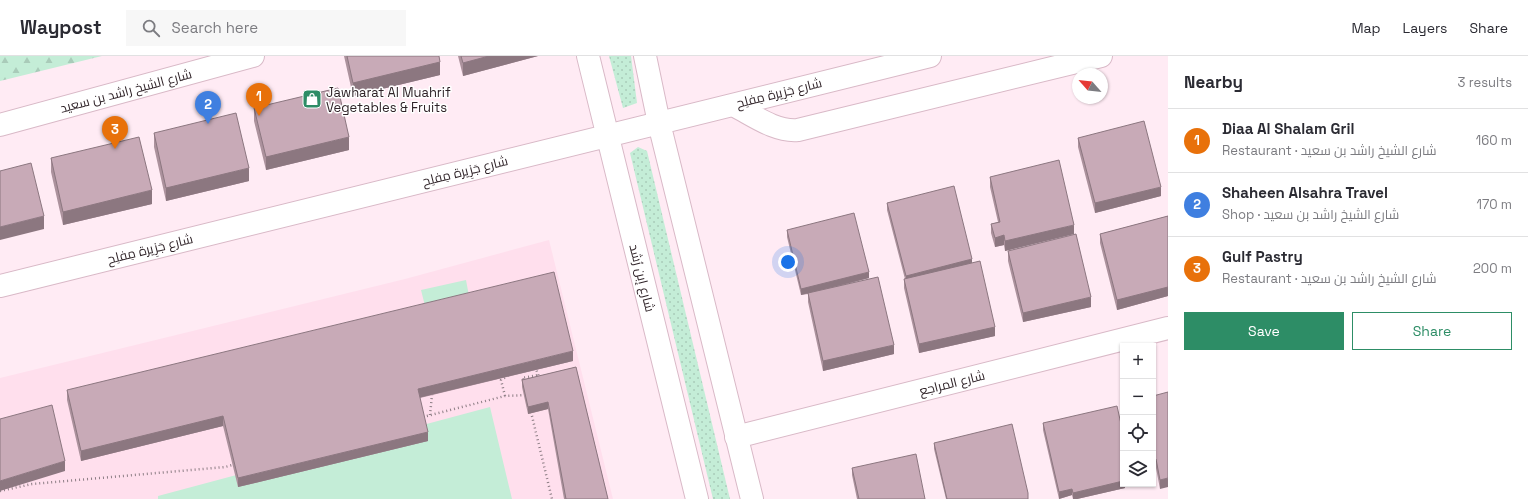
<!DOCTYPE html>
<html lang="en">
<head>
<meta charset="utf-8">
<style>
  body { margin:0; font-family:"Space Grotesk",Cairo,sans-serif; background:#f7f7f7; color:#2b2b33 }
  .controls { position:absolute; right:12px; bottom:12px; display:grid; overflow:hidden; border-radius:0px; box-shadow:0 1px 3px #0004 }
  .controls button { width:36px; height:36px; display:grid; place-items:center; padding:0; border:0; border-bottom:1px solid #e1e1e2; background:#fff; color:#2b2b33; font:20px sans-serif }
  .compass { position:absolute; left:1072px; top:12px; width:36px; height:36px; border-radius:50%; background:#fff; box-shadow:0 1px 3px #0004; rotate:297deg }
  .you { position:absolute; left:788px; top:206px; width:14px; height:14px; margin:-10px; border:3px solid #fff; border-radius:50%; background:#1a73e8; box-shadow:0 0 0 6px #1a73e833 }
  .badge { display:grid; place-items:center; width:26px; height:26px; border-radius:50%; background:#2d8d66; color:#fff; font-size:13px; font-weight:700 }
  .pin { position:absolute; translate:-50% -33px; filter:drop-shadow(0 1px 2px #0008) }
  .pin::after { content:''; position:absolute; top:21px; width:14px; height:12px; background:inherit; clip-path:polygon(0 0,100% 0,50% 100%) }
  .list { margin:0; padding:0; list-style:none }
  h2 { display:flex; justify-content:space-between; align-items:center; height:52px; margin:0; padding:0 16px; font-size:17px }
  h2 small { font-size:13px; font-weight:400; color:#7c7c81 }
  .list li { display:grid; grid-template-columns:26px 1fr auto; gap:12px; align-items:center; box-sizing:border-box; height:64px; padding:0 16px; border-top:1px solid #e1e1e2 }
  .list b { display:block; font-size:15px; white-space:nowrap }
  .list p { margin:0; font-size:13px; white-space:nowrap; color:#7c7c81 }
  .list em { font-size:13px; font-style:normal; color:#7c7c81 }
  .actions { display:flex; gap:8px; padding:12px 16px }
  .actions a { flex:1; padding:9px 0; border:1px solid #2d8d66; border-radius:0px; text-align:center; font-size:14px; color:#2d8d66 }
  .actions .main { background:#2d8d66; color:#fff }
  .icon { flex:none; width:22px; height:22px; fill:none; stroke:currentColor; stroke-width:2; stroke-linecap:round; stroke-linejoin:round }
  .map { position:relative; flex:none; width:1168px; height:443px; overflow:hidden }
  header { display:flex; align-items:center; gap:24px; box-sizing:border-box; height:56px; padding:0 20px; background:#fff; border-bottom:1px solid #e1e1e2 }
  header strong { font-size:19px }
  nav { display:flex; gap:22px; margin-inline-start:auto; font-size:14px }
  .search { width:280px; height:36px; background:#f7f7f7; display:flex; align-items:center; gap:10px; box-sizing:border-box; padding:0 14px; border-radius:0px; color:#7c7c81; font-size:15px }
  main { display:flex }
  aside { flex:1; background:#fff }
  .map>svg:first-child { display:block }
  .built { fill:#ffdfed }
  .grass { fill:url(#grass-dots) }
  .forest { fill:url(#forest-firs) }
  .pitch { fill:#c4edd7 }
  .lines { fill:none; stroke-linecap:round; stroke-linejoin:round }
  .minor-casing { stroke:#d9b9c7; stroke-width:24 }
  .path { stroke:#8d7e85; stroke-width:2.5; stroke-dasharray:1 3; stroke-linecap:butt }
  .minor { stroke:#fff; stroke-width:22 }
  .wall { fill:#ac929d }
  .shaded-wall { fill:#8c7780 }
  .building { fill:#c8aab7; stroke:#8c7780 }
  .labels { text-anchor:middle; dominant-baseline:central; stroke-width:3; stroke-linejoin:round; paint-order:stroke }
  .street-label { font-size:13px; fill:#2f2328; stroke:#fff }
  .poi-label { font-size:13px; fill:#2f2328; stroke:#fff; text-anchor:start }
</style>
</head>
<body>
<header>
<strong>Waypost</strong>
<div class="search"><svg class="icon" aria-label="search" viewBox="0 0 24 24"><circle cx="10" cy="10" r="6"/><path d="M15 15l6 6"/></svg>Search here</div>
<nav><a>Map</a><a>Layers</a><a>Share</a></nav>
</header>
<main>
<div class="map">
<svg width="1168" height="443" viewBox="0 0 1168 443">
  <defs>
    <pattern id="grass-dots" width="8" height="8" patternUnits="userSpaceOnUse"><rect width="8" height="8" fill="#c4edd7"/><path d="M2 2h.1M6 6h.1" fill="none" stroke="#a9cbb9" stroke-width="1.8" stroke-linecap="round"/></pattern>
    <pattern id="forest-firs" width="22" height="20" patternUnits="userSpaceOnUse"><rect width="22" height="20" fill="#c4edd7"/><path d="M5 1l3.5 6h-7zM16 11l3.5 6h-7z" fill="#a9cbb9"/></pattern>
  </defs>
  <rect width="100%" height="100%" fill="#ffebf4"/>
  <path class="built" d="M549 184 613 443H0V322L405 223Z"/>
  <path class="grass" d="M609 0H631L637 47 623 52Z
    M638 91 647 95 730 443H713L630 97Z"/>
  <path class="forest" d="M0 0H102L0 25Z"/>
  <path class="pitch" d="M466 224 469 240 425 250 421 234Z
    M490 351 512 443H158V440Z"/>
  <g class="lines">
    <g class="minor-casing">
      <path id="minor" d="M588 0 697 443
        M645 0 659 67 752 443
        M733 49C753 59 775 76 798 74L1101 0
        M0 69 253 0
        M0 230 930 0
        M736 381 1168 272"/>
    </g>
    <path class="path" d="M535 311 540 323
      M525 327 522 322 538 319
      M505 340 501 324 509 319
      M531 356 552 443
      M430 359 432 339
      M423 361 505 340 527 339
      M0 435 32 428 225 411 236 408"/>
    <use href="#minor" class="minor"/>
  </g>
  <path class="wall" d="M344 0H439L440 19 353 40Z
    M458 0H538L463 20Z
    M254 52 349 94 266 114 254 65Z
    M154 77 249 125 166 145 154 91Z
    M1078 82 1161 140 1095 157 1078 91Z
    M51 102 152 148 63 169 51 116Z
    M990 121 1074 178 1005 195 1004 189 995 191 991 177V168L998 166 990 131Z
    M887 147 972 207 995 280 919 297 904 232V223H905L887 154Z
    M1168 160V240L1117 254 1100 187V178Z
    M787 174 869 222 840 230 894 298 823 315 808 246V238L801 239 787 181Z
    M1008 195 1091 251 1023 266 1008 205Z
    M573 305 420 342 428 385 238 431 223 370 81 405 67 344V334Z
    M576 311 608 443H564L548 353 528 358 522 331V324Z
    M1168 336 1160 433 1156 412 1153 413Z
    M1043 367 1125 428V432L1077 443H1073L1072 439 1059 443 1043 374Z
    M934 387 1028 443H946L934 393Z
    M852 412 925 443H857L852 419Z"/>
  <path class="shaded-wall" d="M489 0H538L463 20V7Z
    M440 6V19L353 40V27Z
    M349 81V94L266 114V101Z
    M249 112V125L166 145V132Z
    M1161 131V140L1095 157V147Z
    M152 134V148L63 169V156Z
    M44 160V173L0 184V171Z
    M1074 169V178L1005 195V185Z
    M1004 179V189L995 191V182Z
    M972 203V209L906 227V220Z
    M869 216V222L801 239V233Z
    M1168 231V240L1117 254V244Z
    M1091 241V251L1023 266V257Z
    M995 271V280L919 297V288Z
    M894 289V298L823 315V305Z
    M573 295V305L418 342V333Z
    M548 346V353L528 358V351Z
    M223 360V370L81 405V395Z
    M428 376V385L238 431V422Z
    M1156 403V412L1153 413V404Z
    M65 405V415L0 435V425Z
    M1168 422V431L1160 433V424Z
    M1123 425V428H1125V432L1077 443H1073V437Z
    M1072 433V439L1059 443V436Z"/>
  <path class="building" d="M347 0H439L440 6 353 27Z
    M461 0H489L463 7Z
    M338 32 349 81 266 101 254 52Z
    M236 57 249 112 166 132 154 77Z
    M1144 65 1161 131 1095 147 1078 82Z
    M139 81 152 134 63 156 51 102Z
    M1059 104 1074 169 1005 185 1004 179 995 182 991 168 1000 166 990 121Z
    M31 107 44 160 0 171V115Z
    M954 130 972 203 906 220 887 147Z
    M854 157 869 216 801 233 787 174Z
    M1168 160V231L1117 244 1100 178Z
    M1076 178 1091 241 1023 257 1008 195Z
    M980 205 995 271 919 288 904 223Z
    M554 216 573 295 418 333 428 376 238 422 223 360 81 395 67 334Z
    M878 221 894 289 823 305 808 237Z
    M576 311 608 443H566L548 346 528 351 522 324Z
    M1168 336V422L1160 424 1156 403 1153 404V340Z
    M52 349 65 405 0 425V363Z
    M1117 350 1123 377V425L1073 437 1072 433 1059 436 1043 367Z
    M1012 368 1028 437V443H947L934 387Z
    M916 398 925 443H859L852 412Z"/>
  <defs>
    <g id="shop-square" transform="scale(1)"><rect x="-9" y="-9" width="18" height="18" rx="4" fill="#2d8d66" stroke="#fff"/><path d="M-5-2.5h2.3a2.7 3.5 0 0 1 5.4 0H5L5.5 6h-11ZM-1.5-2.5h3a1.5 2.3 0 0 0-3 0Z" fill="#fff"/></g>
  </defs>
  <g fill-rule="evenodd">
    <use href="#shop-square" x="312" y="43"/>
  </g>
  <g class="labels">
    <g class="street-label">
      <text transform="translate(126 35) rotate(-15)">شارع الشيخ راشد بن سعيد</text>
      <text transform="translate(779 37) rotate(-14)">شارع جَزِيرة مِفلِح</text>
      <text transform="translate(465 115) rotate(-14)">شارع جَزِيرة مِفلِح</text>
      <text transform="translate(150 193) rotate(-14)">شارع جَزِيرة مِفلِح</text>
      <text transform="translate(642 222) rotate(76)">شارع إبن رُشد</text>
      <text transform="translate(952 327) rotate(-14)">شارع المراجع</text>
    </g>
    <g class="poi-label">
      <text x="326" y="36">Jawharat Al Muahrif<tspan x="326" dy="15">Vegetables &amp; Fruits</tspan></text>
    </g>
  </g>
</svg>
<div class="controls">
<button>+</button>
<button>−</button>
<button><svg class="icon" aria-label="locate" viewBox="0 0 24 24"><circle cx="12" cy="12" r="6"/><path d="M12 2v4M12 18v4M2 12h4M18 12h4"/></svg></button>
<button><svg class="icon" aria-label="layers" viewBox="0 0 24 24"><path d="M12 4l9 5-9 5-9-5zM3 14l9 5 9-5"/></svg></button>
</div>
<svg class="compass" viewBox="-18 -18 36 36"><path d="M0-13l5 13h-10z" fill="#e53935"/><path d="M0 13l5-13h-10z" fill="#7c7c81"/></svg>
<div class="you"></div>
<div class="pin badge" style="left:259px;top:60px;background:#e8710a">1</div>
<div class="pin badge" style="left:208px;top:68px;background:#3f7fe0">2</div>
<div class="pin badge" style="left:115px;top:93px;background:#e8710a">3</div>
</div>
<aside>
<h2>Nearby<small>3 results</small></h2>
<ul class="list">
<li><span class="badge" style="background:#e8710a">1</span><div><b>Diaa Al Shalam Gril</b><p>Restaurant · شارع الشيخ راشد بن سعيد</p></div><em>160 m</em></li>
<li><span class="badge" style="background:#3f7fe0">2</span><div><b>Shaheen Alsahra Travel</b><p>Shop · شارع الشيخ راشد بن سعيد</p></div><em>170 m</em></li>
<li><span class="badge" style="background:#e8710a">3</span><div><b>Gulf Pastry</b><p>Restaurant · شارع الشيخ راشد بن سعيد</p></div><em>200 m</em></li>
</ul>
<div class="actions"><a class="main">Save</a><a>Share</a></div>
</aside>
</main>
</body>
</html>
